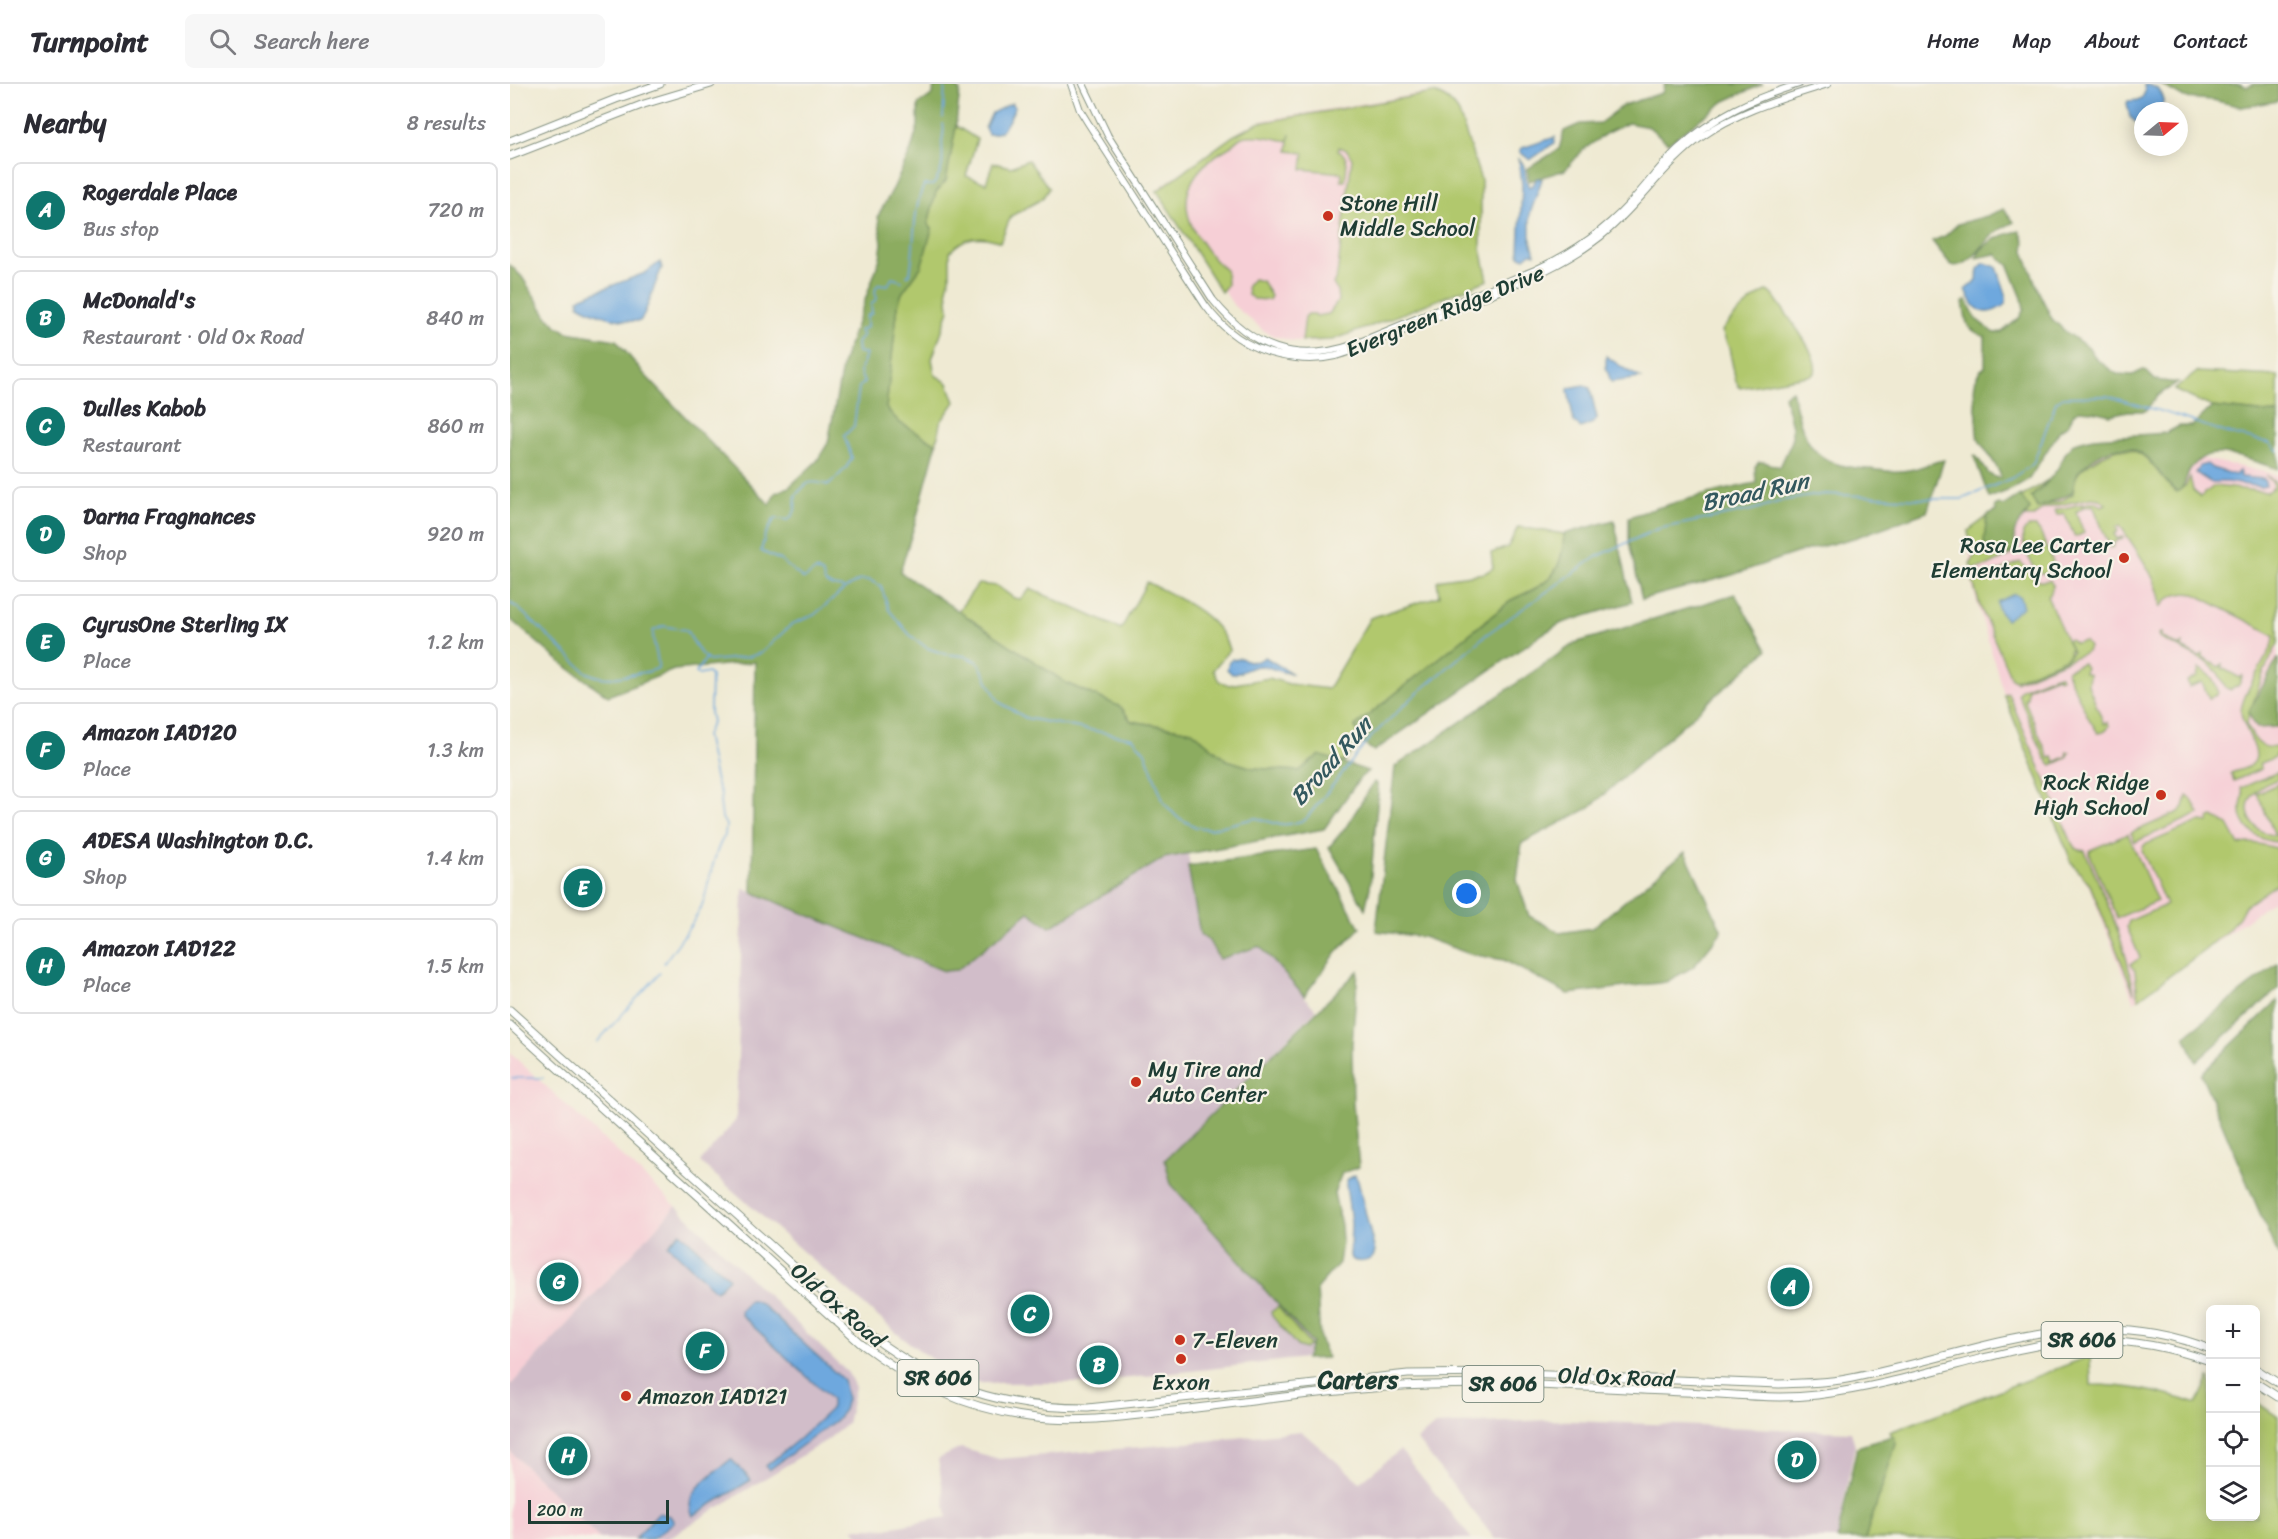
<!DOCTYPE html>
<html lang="en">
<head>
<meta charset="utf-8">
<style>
  body { margin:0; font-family:Sriracha,sans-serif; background:#f7f7f7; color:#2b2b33 }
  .controls { position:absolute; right:18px; bottom:18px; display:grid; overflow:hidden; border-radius:9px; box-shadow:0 3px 15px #0003 }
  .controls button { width:54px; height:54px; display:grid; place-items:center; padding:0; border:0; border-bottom:2px solid #e1e1e2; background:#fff; color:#2b2b33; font:30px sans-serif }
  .compass { position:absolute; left:1624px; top:18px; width:54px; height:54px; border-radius:50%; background:#fff; box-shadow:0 3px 15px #0003; rotate:71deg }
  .scale { position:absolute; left:18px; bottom:15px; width:141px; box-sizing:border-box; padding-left:6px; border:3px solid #1f3d34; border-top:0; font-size:16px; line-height:21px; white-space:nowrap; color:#1f3d34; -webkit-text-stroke:4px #f7f3e8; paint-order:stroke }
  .you { position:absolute; left:957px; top:810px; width:21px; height:21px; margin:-15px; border:4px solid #fff; border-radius:50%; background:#1a73e8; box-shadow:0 0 0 9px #1a73e833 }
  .badge { display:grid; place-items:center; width:39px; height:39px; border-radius:50%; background:#0f766e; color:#fff; font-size:20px; font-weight:700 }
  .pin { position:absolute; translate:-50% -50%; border:3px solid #fff; box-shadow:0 2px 6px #0006 }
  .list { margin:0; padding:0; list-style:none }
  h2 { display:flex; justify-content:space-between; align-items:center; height:78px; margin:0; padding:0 24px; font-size:26px }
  h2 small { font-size:20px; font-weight:400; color:#7c7c81 }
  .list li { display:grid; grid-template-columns:39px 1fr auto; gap:18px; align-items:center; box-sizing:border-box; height:96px; margin:0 12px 12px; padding:0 12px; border:2px solid #e1e1e2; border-radius:9px }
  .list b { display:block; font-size:22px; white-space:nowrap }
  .list p { margin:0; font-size:20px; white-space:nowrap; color:#7c7c81 }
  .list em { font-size:20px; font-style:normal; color:#7c7c81 }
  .icon { flex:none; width:33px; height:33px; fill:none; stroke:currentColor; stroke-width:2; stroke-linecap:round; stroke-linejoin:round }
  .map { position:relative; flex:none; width:1768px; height:1455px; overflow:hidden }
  header { display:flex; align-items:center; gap:36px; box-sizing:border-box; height:84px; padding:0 30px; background:#fff; border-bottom:2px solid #e1e1e2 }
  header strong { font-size:28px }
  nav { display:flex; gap:33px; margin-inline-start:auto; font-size:21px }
  .search { width:420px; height:54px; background:#f7f7f7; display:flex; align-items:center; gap:15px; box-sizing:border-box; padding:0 21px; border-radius:9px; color:#7c7c81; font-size:22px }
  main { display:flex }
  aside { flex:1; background:#fff }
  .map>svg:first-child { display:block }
  .built { fill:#f6cfd6 }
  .industrial { fill:#d1bdc9 }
  .green { fill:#b1c86d; stroke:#688250; stroke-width:1.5 }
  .forest { fill:#8cac60; stroke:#56744a; stroke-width:1.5 }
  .water { fill:#6ea8de; stroke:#467289; stroke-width:1.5 }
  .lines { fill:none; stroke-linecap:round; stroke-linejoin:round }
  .stream { stroke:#6ea8de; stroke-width:1.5 }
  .secondary-casing { stroke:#879484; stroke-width:8 }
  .primary-casing { stroke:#879484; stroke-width:9 }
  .secondary { stroke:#fff; stroke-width:6 }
  .primary { stroke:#fff; stroke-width:7 }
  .poi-dot { fill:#c8321e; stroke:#f7f3e8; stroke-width:2 }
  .labels { text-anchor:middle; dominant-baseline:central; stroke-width:4.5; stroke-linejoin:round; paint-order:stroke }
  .shield { fill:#f7f3e8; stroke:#60746a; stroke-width:1.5 }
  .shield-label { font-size:21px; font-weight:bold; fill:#1f3d34 }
  .poi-label { font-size:22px; fill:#1f3d34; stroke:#f7f3e8; text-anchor:start }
  .street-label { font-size:22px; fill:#1f3d34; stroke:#f7f3e8 }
  .water-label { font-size:24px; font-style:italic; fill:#33585e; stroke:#f7f3e8 }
  .neighbourhood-label { font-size:24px; font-weight:bold; fill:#1f3d34; stroke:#f7f3e8 }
</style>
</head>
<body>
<header>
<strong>Turnpoint</strong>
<div class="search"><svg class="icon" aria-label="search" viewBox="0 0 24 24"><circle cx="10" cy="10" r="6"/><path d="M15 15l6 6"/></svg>Search here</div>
<nav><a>Home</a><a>Map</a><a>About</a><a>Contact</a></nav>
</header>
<main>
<aside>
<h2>Nearby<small>8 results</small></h2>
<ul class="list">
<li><span class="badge">A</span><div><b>Rogerdale Place</b><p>Bus stop</p></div><em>720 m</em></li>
<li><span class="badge">B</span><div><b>McDonald's</b><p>Restaurant · Old Ox Road</p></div><em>840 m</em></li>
<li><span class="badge">C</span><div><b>Dulles Kabob</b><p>Restaurant</p></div><em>860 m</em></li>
<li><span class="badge">D</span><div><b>Darna Fragnances</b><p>Shop</p></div><em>920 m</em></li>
<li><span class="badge">E</span><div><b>CyrusOne Sterling IX</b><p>Place</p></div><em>1.2 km</em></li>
<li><span class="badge">F</span><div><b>Amazon IAD120</b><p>Place</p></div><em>1.3 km</em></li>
<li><span class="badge">G</span><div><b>ADESA Washington D.C.</b><p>Shop</p></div><em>1.4 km</em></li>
<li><span class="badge">H</span><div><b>Amazon IAD122</b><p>Place</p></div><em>1.5 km</em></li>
</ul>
</aside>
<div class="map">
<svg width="1768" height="1455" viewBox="0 0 1768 1455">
  <rect width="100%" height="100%" fill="#f7f3e8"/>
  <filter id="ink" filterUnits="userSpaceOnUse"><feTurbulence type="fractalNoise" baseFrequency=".0167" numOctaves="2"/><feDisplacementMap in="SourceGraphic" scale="12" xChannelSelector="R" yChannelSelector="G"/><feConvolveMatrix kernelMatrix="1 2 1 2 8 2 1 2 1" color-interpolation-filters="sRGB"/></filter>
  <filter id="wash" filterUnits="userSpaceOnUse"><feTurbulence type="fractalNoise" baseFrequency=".008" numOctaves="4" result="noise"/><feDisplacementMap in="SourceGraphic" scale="24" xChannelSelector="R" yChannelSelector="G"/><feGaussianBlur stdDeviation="1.35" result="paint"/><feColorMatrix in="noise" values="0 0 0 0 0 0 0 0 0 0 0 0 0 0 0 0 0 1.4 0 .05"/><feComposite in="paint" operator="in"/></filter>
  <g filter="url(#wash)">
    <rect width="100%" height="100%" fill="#efead3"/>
    <path class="built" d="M915 9 934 12 947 24 969 88 972 104 971 164 978 196 856 244 822 256 802 258 782 257 764 252 754 247 724 222 649 108V104L730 47 755 36Z
      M1607 356 1768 391V574L1739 627 1759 644 1768 643V813L1624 918 1579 802 1561 779 1494 611 1462 501 1458 447 1475 434Z
      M0 969 166 1122 0 1302Z
      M0 1367 90 1455H0Z"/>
    <path class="industrial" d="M678 769 690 850 699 857 709 875 750 862 806 926 655 1076 661 1100 802 1259 795 1274 576 1299H454L390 1252 190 1078 226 1036 233 804 434 887 448 885 520 828 654 774Z
      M166 1122 338 1289 345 1303 337 1340 317 1356 157 1455H90L0 1367V1302Z
      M1039 1336 1341 1348 1345 1361 1326 1455H985L907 1356 925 1341Z
      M791 1347 850 1398 890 1366 962 1455H351L343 1444H378L437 1433 428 1375 451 1364 489 1375 667 1360Z"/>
    <path class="green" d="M923 9C936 13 942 18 949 29L971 96V164L978 196 856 244 822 256 792 257 795 233 798 230H805L806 232 819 230 828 217 827 206 823 200 827 191 842 75 837 66 829 63 828 67C841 72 836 85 835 97H831L832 89 792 85 794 69 778 67 780 50 778 57C765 55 746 49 732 53 726 56 723 61 718 64 678 86 663 119 692 159 701 172 703 176 716 186L717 201 711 208 647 107 723 52 748 39Z
      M446 42 467 55 456 92 476 99 483 79 501 83 518 76 539 104 532 115 501 132 490 158C472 150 453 152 440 168V194L437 204 439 226 422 275 425 291 438 299 445 318 430 339 426 362 424 358 390 339 376 324 388 221 392 209 411 183 422 145 418 140 426 108 436 97Z
      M743 195 752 197 761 212 759 216 744 215 738 211 737 202Z
      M1257 207 1263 211C1273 227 1310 270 1305 288L1302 291 1230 304 1226 298 1219 264 1212 247C1217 238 1247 210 1257 207Z
      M1687 288 1768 292V330L1702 323 1664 306Z
      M1609 365C1642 364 1644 392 1667 408L1676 401 1680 393 1683 406 1690 413 1704 402 1757 408 1764 403 1763 399 1756 391 1768 401V559L1753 590 1736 640C1744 655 1749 666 1768 663V670L1765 671 1766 673 1749 680 1751 685 1724 697 1721 689C1728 686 1742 684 1745 676 1750 664 1731 642 1731 627 1732 610 1755 577 1763 560L1764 551 1685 510C1669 507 1659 512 1650 524 1654 501 1622 461 1610 441L1606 443 1608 447 1604 450 1607 455 1612 453 1613 454 1603 459 1604 463 1600 464 1583 421 1575 423 1573 420 1585 418 1592 422 1596 420 1590 415 1581 414 1532 425 1524 433H1515L1520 425 1511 413 1538 396 1521 413 1527 424 1551 417 1563 410C1564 404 1564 396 1567 391 1572 382 1598 367 1609 365Z
      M1571 420 1573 424 1566 428 1574 449 1565 453 1554 429 1547 431 1545 426Z
      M1477 433 1474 458 1481 469 1503 468 1507 465V468L1478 482 1464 485 1460 481C1469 468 1459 461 1458 447Z
      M1008 443 1054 450C1052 492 1039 499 1003 515L845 642 850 657 834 678 809 672 789 687 743 684 717 676 682 647 621 637 611 623 558 600 448 527 468 500 487 502 504 514 510 515 521 505 611 545 637 498C667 514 709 530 719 566L703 586 709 597 719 601 759 594 779 600 818 605 860 534 929 512 927 497 932 495 975 489 983 484 981 469 998 463Z
      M1518 443H1526L1530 448 1543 478V483L1538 489H1531C1521 484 1511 459 1513 448Z
      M1510 478C1523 487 1518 501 1540 496L1543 502 1540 511 1537 512 1559 562 1557 556 1560 555 1565 559 1575 557 1579 563 1577 568 1505 598 1556 575 1562 568 1560 563 1559 570 1556 574 1505 596 1501 594 1470 522 1463 498Z
      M1652 549V553L1670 563 1673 560 1672 564 1689 573 1693 570V574L1709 583 1712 580V584L1730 594 1733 591 1729 601 1721 606 1716 604 1708 589 1697 578 1651 555 1649 550Z
      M1573 579 1576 584 1574 588 1579 590 1578 601 1594 640 1598 638 1599 642C1597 647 1594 649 1588 649L1579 635 1557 589 1558 585Z
      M1689 585C1700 589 1704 597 1708 607L1707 611 1699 614 1692 598 1679 603 1677 597 1687 593Z
      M1545 591H1550L1551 594 1549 595 1547 592 1517 604V614L1514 615 1539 674 1543 673 1545 678 1558 672 1557 668H1560L1557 674 1542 681 1535 674 1508 610 1511 605Z
      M1498 609 1563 761 1566 765 1575 767C1595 813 1616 859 1624 909L1580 801 1562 779 1494 611Z
      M1768 688V695C1759 699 1749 702 1743 711 1729 729 1747 753 1768 751V758H1766C1747 756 1729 743 1731 722 1732 713 1735 712 1731 704Z
      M1768 700V748L1764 749 1747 709Z
      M1677 712 1681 714 1689 730 1625 758 1621 749 1669 728 1674 723Z
      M1703 733 1718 741 1729 761C1742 756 1754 762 1768 764V799L1735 822 1729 833 1718 846 1695 866 1628 915 1625 887 1621 880 1630 874 1617 843 1619 837 1656 821 1632 766 1634 761 1691 737 1698 738 1700 734Z
      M1618 750 1647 817 1607 834 1580 771V766Z
      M768 1223 800 1261 795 1265 787 1262 762 1232 761 1228Z
      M1580 1272 1581 1301C1619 1301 1653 1308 1687 1320L1699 1294 1700 1295V1432H1746V1318L1768 1333V1455H1355L1386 1360 1380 1348Z"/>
    <path class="forest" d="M424 0H444L450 7 445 48 436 97 426 108 418 140 422 145 411 183 392 209 388 221 376 324 390 339 424 358 426 362 406 436 390 488 558 600 611 623 621 637 682 647 717 676 743 684 789 687 809 671 858 687 850 694 814 745 654 774 540 843 519 828 447 886 434 887 242 808 245 578 164 586 98 612 50 578 0 535V181L12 193 37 232 47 242 57 248 106 256 134 290 260 421 265 409 279 403 307 377 318 359 333 278 370 174 372 159 368 132 384 103 401 66 408 42V21L423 10Z
      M1155 0H1253L1215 17 1158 59 1139 43 1118 39 1097 49 1073 66 1055 86 1019 97 1017 85 1049 65 1054 47 1070 40 1090 39 1114 21 1152 9Z
      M1650 0H1730L1737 3 1745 0H1768V17L1732 23 1703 16 1674 14Z
      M1494 125 1504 138C1497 142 1489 145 1483 151 1471 161 1459 186 1441 181L1422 157 1435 152 1448 140 1477 132Z
      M1510 147 1515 158 1514 167 1528 206 1542 235 1556 248 1580 265 1586 275 1607 290 1623 291 1633 286 1636 287 1645 296 1668 299 1648 311 1635 327H1618L1600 331 1583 327 1569 326 1564 329 1558 341 1550 346 1519 395 1500 406 1479 414 1464 372H1466L1479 390 1487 394 1491 393C1487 379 1476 369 1469 356 1465 349 1467 340 1467 332 1465 318 1459 292 1475 283V253C1453 243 1457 240 1453 218L1457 216 1466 235 1484 249 1492 248 1510 233 1514 225 1512 214 1499 182 1486 170 1466 174C1474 157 1493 150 1510 147Z
      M1282 306C1294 357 1299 382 1358 385 1371 386 1387 389 1399 386 1412 384 1421 378 1434 376L1417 428 1344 454 1286 469 1219 492 1132 515 1119 459V433C1160 419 1203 408 1246 399L1245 383 1249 378H1254L1270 383 1282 357V342L1274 312Z
      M1702 323 1768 330V385C1751 380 1722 368 1704 370 1695 370 1686 378 1681 384 1675 392 1677 402 1667 408 1654 399 1648 383 1636 373 1618 357 1597 364 1580 377 1575 381 1570 385 1567 391 1564 396 1564 403 1562 409L1528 424 1521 413 1533 403 1547 386 1556 368 1564 359 1583 354 1656 349 1669 342H1682Z
      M1510 411 1520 425C1510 442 1499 442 1507 465L1491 474 1487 470 1481 469 1474 458 1477 432 1486 427 1485 422 1489 420 1493 422Z
      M1104 436 1122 518 1052 539 1034 549 864 667 850 657 845 642 1003 515C1039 499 1052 492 1054 450Z
      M1225 510 1257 566 1079 724 1012 759 1007 796 1019 832 1050 849 1082 844 1175 768 1212 847 1183 883 1156 898 1058 910 994 876 960 870 913 853 866 847 885 683 1065 559Z
      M1768 574V643L1747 644 1742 638 1739 627Z
      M864 698 867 700 868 709 860 804 855 825 819 763 836 743Z
      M806 765 850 844 826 869 794 912 750 862 709 875 699 857 690 850 678 782Z
      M1768 879V905L1686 978 1675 952Z
      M848 887 842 960 843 1020 849 1083 832 1089 824 1109 831 1141 832 1158 829 1179 807 1204 810 1255 817 1274 796 1275 802 1259 661 1100 655 1076Z
      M1768 916V1172L1691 990Z
      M1382 1352 1384 1353 1386 1360 1355 1455H1327L1347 1363Z"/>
    <path class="water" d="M1634 1C1645 1 1652 7 1654 17L1648 27H1633V40H1628L1620 33 1617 19 1618 17 1631 16 1635 8Z
      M502 19 505 23C498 37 495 51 478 50L475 44 482 29Z
      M1045 53 1044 59 1020 76 1010 68 1012 64Z
      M1009 75C1018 82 1013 94 1019 103L1023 101 1027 94 1032 95 1020 130V152L1025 170 1021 169 1015 174 1010 172 1009 169 1012 101Z
      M150 178 152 184C145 197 137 229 130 237 112 239 84 230 69 221V215L72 213 135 189Z
      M1474 179 1487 183 1496 210V220C1474 236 1464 227 1456 205L1467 196 1468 185Z
      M1096 272 1118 287 1131 294 1101 298 1096 283Z
      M1074 301 1080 304 1087 334 1083 339 1071 344 1064 338 1058 306 1059 304Z
      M1697 380 1702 384 1725 391 1729 387 1731 393 1754 395 1756 402 1751 403 1717 398H1700L1686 389 1690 382Z
      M1504 510 1510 513 1513 523 1496 536 1488 525 1487 518Z
      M755 573 781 589C770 589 762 583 751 582 740 581 733 590 722 590L717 585 719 578 722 575 724 576 730 574C741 578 745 580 755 573Z
      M845 1091 848 1097 865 1168 863 1173C857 1178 848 1179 841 1175L840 1172 841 1139 836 1100 838 1095Z
      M170 1148 219 1194 206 1207 158 1161Z
      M239 1216H243L250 1219 333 1296 337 1315 334 1326 326 1336 259 1386 256 1382 289 1355 321 1325V1315L231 1231 230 1227Z
      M221 1375 241 1396 183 1432C170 1409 205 1389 221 1375Z
      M148 1429 160 1432 164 1438 142 1455H125Z"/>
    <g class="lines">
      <path class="stream" d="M433 34 435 0
        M397 192 400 190C405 161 402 127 414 101H423C434 87 433 76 432 59 432 52 435 48 433 40
        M335 505C324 501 313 504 313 490L306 486 294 495 270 476 251 467 255 451 265 434 278 436C289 425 284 424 286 411 300 395 299 397 319 401L336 384 342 374 334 352 344 342 349 303 354 299 350 288 356 270 348 268 347 259 353 251 349 247 357 243V232L362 229 361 221 367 214 365 209 366 203 369 200 378 201 382 194 392 197
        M0 519 8 524 76 588C95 598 109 593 129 589 136 588 141 588 148 584 149 571 142 560 143 547L153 542 176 546 191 570 199 577 238 573 251 569 282 540 304 531 336 504 350 496H359L371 502 379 526 400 551 417 564 435 570 454 572 468 578 489 618 516 634 623 654 635 668 654 719 667 733 686 743 700 745 746 734 771 741 784 739 795 736 861 653 903 613 977 550 1086 473 1147 445 1242 426 1275 416 1315 410 1413 415H1452L1502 394 1523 380 1546 318 1553 313 1597 312 1657 329 1720 350 1760 359 1768 367
        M154 879C167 860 186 838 194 816 198 802 206 760 215 752L216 741 212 734 210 718 211 710 206 698 196 651 202 638 200 628 201 592 198 589 189 591 186 589 196 574
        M87 958 150 889
        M2 994H33"/>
    </g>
  </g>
  <g filter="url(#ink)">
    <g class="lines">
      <g class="secondary-casing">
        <path id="secondary" d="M561 0 570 26 578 39 695 221C717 252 747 270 786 274 799 276 813 275 826 272 841 268 855 262 869 256 897 246 925 234 953 222 1000 202 1049 185 1090 153 1128 123 1153 80 1193 52 1230 26 1276 14 1318 0
          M573 0 598 52 703 216C742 264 785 281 845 260L1025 186C1061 170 1093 148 1119 120 1136 102 1150 82 1168 65 1205 31 1242 15 1289 0"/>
      </g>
      <g class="primary-casing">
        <path id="primary" d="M0 57 106 15 150 0
          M0 72 134 20 201 0
          M0 926 361 1252C431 1304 490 1324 578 1324L898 1290 990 1289 1269 1300C1294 1299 1318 1299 1342 1294 1466 1270 1574 1215 1700 1265
          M0 941 350 1259C402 1298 453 1324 519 1333 570 1340 620 1332 671 1326 753 1316 836 1303 919 1301 1005 1298 1090 1304 1175 1308 1218 1310 1264 1316 1307 1311 1363 1304 1415 1289 1469 1275 1499 1268 1527 1260 1558 1257 1607 1253 1654 1261 1700 1277
          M1746 1285 1768 1299
          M1746 1299 1768 1313"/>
      </g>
      <use href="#secondary" class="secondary"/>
      <use href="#primary" class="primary"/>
    </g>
  </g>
  <g class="poi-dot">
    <circle cx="818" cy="132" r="6"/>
    <circle cx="1614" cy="474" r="6"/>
    <circle cx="1651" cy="711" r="6"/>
    <circle cx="626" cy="998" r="6"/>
    <circle cx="670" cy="1256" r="6"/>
    <circle cx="671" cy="1275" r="6"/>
    <circle cx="116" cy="1312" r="6"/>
  </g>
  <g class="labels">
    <g class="shield">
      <rect x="1531.5" y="1238" width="81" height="36" rx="4.5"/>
      <rect x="387.5" y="1276" width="81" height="36" rx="4.5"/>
      <rect x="952.5" y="1282" width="81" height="36" rx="4.5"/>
    </g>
    <g class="shield-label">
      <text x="1572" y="1256">SR 606</text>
      <text x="428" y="1294">SR 606</text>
      <text x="993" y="1300">SR 606</text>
    </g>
    <g class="poi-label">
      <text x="830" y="119">Stone Hill<tspan x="830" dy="25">Middle School</tspan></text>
      <text x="1602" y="461" text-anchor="end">Rosa Lee Carter<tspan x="1602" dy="25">Elementary School</tspan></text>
      <text x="1639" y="698" text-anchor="end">Rock Ridge<tspan x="1639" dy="25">High School</tspan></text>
      <text x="638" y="985">My Tire and<tspan x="638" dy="25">Auto Center</tspan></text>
      <text x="682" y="1256">7-Eleven</text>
      <text x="671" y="1298" text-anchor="middle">Exxon</text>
      <text x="128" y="1312">Amazon IAD121</text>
    </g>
    <g class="street-label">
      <text transform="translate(935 227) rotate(-22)">Evergreen Ridge Drive</text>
      <text transform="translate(328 1221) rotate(41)">Old Ox Road</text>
      <text transform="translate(1106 1293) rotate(2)">Old Ox Road</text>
    </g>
    <g class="water-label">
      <text transform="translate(1245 408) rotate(-12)">Broad Run</text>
      <text transform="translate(821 677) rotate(-48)">Broad Run</text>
    </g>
    <g class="neighbourhood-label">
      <text x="848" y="1296">Carters</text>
    </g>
  </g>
</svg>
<div class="controls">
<button>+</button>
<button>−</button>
<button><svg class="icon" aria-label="locate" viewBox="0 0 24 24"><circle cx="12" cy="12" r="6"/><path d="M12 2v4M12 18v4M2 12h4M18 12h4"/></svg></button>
<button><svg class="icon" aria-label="layers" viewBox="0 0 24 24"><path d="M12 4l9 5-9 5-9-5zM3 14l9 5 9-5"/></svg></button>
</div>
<svg class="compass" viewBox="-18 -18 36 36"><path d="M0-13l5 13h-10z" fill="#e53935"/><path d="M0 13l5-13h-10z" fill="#7c7c81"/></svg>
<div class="scale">200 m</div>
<div class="you"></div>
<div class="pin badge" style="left:1280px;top:1203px">A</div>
<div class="pin badge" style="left:589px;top:1281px">B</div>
<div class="pin badge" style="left:520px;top:1230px">C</div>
<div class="pin badge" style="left:1287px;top:1376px">D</div>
<div class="pin badge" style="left:73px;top:804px">E</div>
<div class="pin badge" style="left:195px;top:1267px">F</div>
<div class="pin badge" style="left:49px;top:1198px">G</div>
<div class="pin badge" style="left:58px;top:1372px">H</div>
</div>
</main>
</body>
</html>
